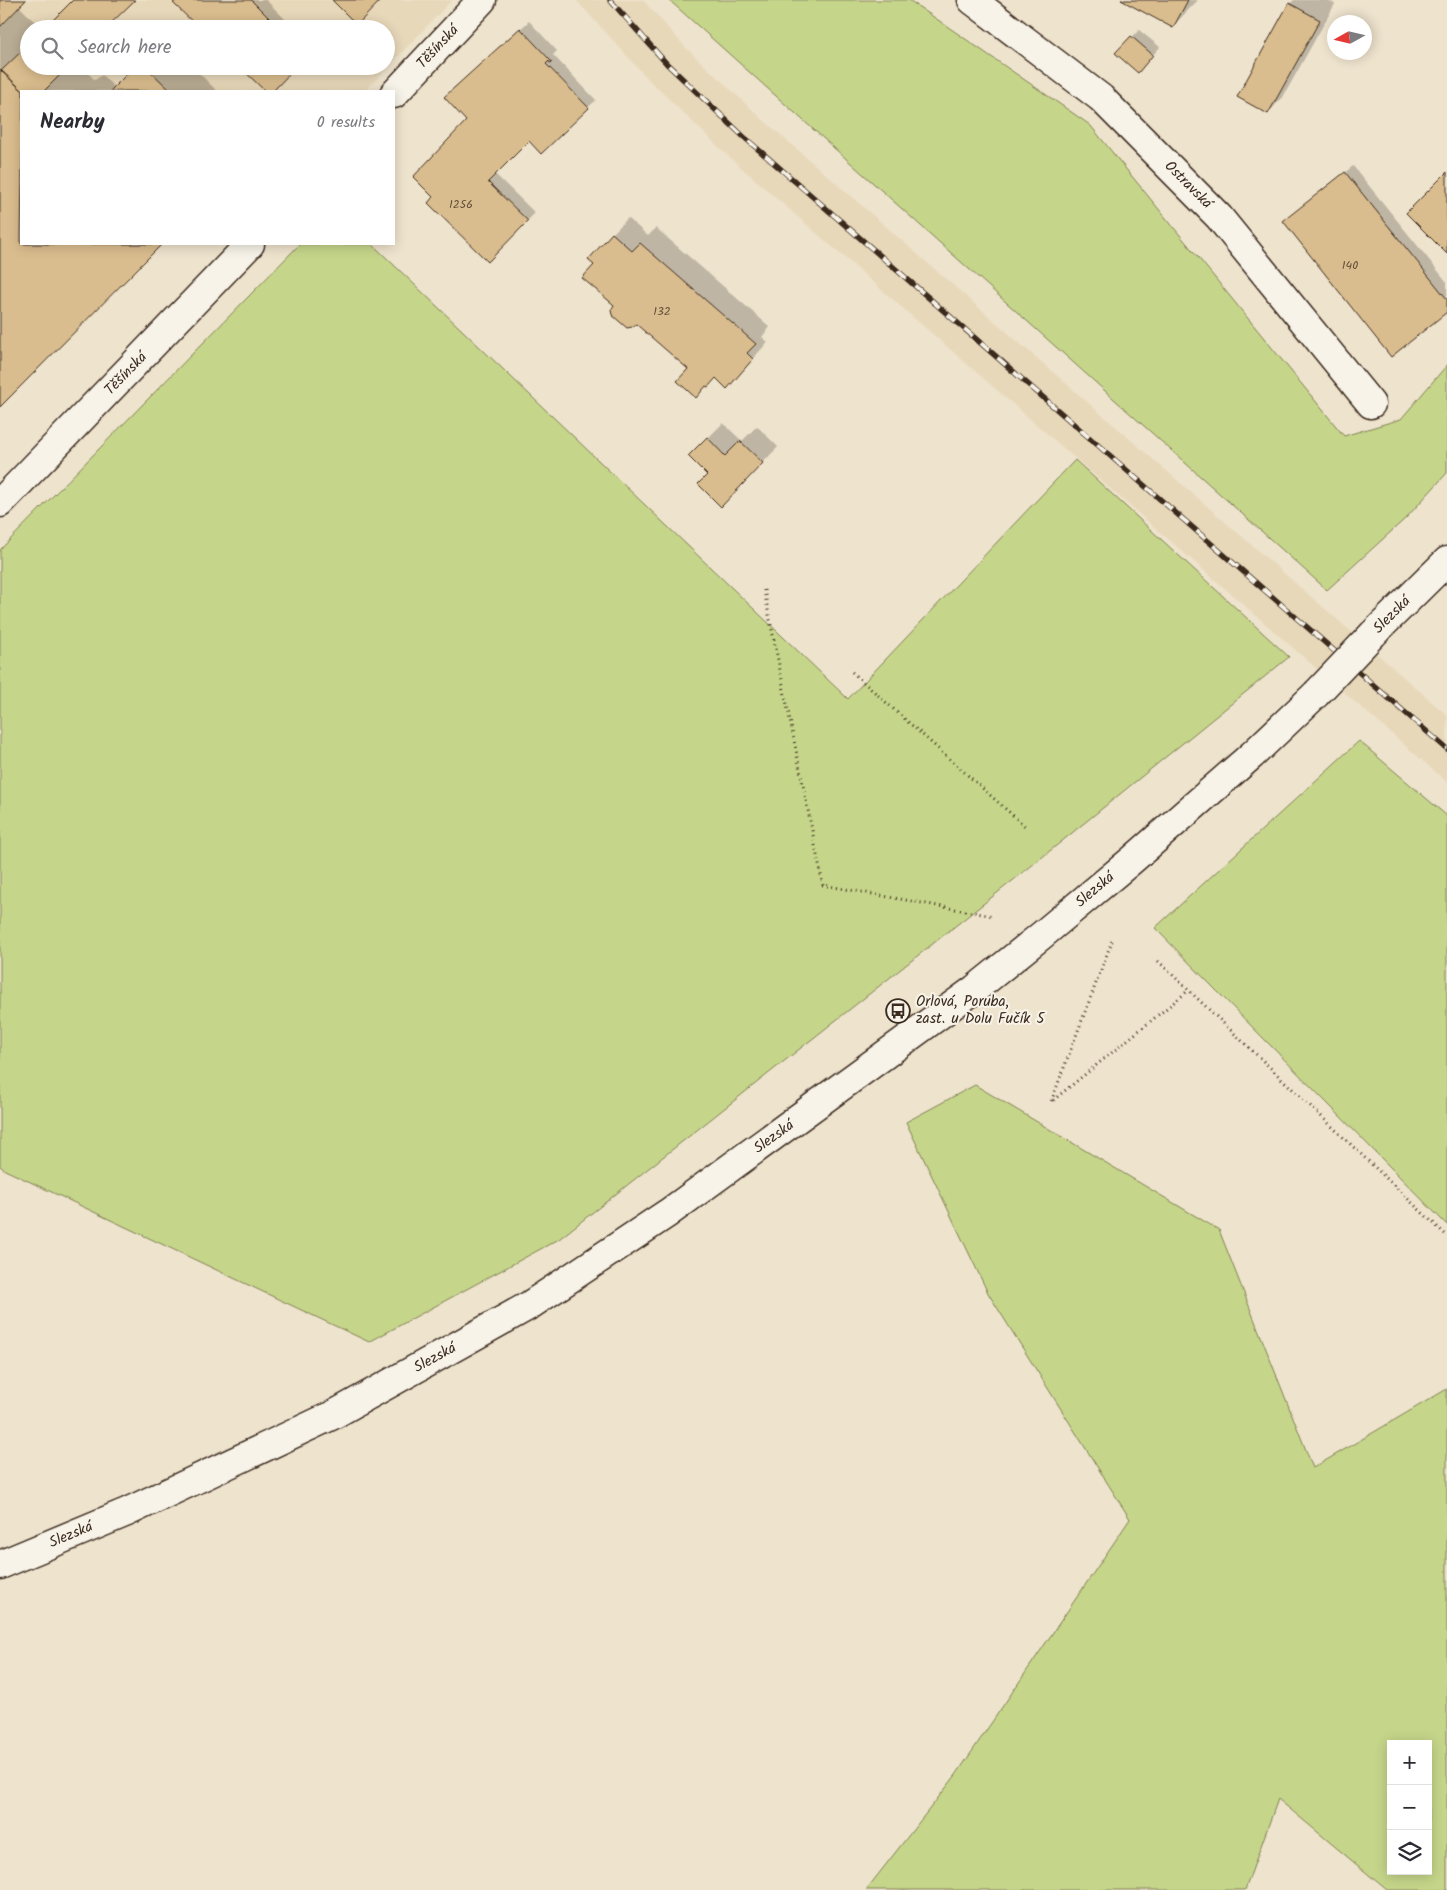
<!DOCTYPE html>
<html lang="en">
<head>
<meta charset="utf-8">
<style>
  body { margin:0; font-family:Kalam,sans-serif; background:#f2f2f3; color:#2b2b33 }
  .controls { position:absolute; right:15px; bottom:15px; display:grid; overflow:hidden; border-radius:0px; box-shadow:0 2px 12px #0003 }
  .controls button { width:45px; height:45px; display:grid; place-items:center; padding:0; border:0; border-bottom:1px solid #e1e1e2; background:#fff; color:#2b2b33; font:25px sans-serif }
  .compass { position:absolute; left:1327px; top:15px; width:45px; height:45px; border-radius:50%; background:#fff; box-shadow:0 2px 12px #0003; rotate:262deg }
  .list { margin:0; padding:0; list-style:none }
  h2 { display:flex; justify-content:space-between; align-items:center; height:65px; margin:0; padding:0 20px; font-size:21px }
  h2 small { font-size:16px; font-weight:400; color:#7c7c81 }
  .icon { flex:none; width:28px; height:28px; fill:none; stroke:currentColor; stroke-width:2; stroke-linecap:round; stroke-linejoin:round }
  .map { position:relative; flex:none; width:1447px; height:1890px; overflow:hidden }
  .search { position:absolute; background:#fff; box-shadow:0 2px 12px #0003; left:20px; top:20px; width:375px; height:55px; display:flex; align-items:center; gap:12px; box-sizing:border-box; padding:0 18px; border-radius:28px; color:#7c7c81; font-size:19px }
  .panel { position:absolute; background:#fff; box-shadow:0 2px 12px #0003; left:20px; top:90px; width:375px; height:155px; border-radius:0px }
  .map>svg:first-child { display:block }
  .built { fill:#e8d8ba; fill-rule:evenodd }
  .green { fill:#c5d68a; stroke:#808054; fill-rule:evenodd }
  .shadow { fill:#0003 }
  .building { fill:#dabd8e; stroke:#3b2a1e }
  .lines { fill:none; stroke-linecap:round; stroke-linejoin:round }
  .street-casing { stroke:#3b2a1e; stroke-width:31 }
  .secondary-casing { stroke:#3b2a1e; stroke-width:31 }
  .path { stroke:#3b2a1e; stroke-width:3; stroke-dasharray:1 4; stroke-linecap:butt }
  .street { stroke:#f7f3e8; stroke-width:28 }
  .secondary { stroke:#f7f3e8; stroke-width:28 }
  .rail-casing { stroke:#3b2a1e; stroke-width:5.5 }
  .rail { stroke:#f7f3e8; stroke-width:4; stroke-dasharray:11; stroke-linecap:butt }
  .secondary-bridge-casing { stroke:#3b2a1e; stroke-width:31; stroke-linecap:butt }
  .secondary-bridge { stroke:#f7f3e8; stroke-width:28 }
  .labels { text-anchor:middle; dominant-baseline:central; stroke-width:4; stroke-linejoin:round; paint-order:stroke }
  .number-label { font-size:12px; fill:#634f3a }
  .street-label { font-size:15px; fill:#3b2a1e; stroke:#f7f3e8 }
  .poi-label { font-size:15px; fill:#3b2a1e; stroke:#f7f3e8; text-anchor:start }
</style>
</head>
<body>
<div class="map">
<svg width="1447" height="1890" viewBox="0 0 1447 1890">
  <rect width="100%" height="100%" fill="#eee3cd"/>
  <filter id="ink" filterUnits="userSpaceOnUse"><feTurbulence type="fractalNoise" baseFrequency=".02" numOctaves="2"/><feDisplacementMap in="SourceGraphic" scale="10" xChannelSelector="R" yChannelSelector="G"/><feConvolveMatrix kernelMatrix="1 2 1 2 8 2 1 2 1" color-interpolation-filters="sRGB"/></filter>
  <g filter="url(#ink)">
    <path class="built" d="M0 0H452L365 91H21V244H160L0 404ZM29 29H386V66H29Z
      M576 0H643L685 47 761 118 1447 715V782L728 156 650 81Z"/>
    <path class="green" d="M669 0H909L1090 125 1344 436 1401 419 1447 365V473L1406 518 1327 590Z
      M300 244H372L848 699 1075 460 1289 657 1030 867 559 1239 369 1342 5 1170 0 1166V550Z
      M1359 741 1447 816V1225L1155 928Z
      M975 1085 1219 1230 1313 1468 1447 1389V1890H1387L1278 1799 1245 1890H866L956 1775 1130 1519 988 1293 906 1122ZM1391 1744H1428V1871H1391Z"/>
    <path class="shadow" d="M0 0H24L19 6 42 29H29V66H81L95 80 102 75 115 88 137 66H192L217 91H21V244H160L0 406Z
      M178 0H266L295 29H202Z
      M1124 0H1198L1172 27Z
      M1294 0H1327L1335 4 1283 97 1268 113 1290 4Z
      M529 21 557 51 553 55 596 100 541 152 529 139 495 174 535 213 488 260 435 197 468 121 454 90Z
      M1139 30 1160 47 1138 72 1117 53Z
      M1353 166 1447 282V311L1285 221Z
      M628 218 648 236 656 228 770 327 762 337 768 342 727 387 716 377 696 396 689 369 616 305 595 265 613 233Z
      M723 423 742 441 757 426 778 447 721 505 709 475 690 456Z"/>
    <path class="building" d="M0 0H26L0 27Z
      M73 0H135L105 29H44Z
      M177 0H251L280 29H200L173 3Z
      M332 0H381L357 25Z
      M1121 0H1188L1173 28Z
      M1289 3 1320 20 1268 114 1237 97Z
      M520 28 552 62 550 63 549 61 546 64 589 108 541 154 529 141 488 182 528 221 488 262 428 203 433 197 413 177 466 121 444 97Z
      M1131 36 1153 55 1138 73 1115 53Z
      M29 44V66H69L44 91H23L1 71Z
      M135 66H145L171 91H110Z
      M239 66H297L273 91H265Z
      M0 69 23 91 21 244H162L0 407Z
      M1345 172 1447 299V312L1391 357 1283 221Z
      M1447 172V254L1406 213Z
      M612 233 632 251 640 243 756 344 747 353 753 359 727 389 716 378 708 387 706 386 696 398 677 381 688 369 636 324 632 327 627 328 612 315 611 310 614 305 582 278 594 265 588 260Z
      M707 437 725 456 740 441 763 463 721 507 698 484 707 475 688 456Z"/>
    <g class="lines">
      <g class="street-casing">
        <path id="street" d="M972 0 1101 98 1219 217 1371 404"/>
      </g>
      <g class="secondary-casing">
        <path id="secondary" d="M394 94 482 0
          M0 503 250 244
          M1373 634 1447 561
          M0 1565 127 1512 333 1415 530 1305 668 1213 975 989 1042 935 1132 860 1252 755 1316 694"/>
      </g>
      <path class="path" d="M764 590 823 885 993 916
        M852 672 1027 828
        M1112 941 1051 1102 1189 990
        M1158 961 1447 1236"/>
      <use href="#street" class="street"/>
      <use href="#secondary" class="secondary"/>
      <g class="rail-casing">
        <path id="rail" d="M610 0 667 64 744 137 1447 749"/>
      </g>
      <use href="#rail" class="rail"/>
      <g class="secondary-bridge-casing">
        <path id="secondary-bridge" d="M1316 694 1373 634"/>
      </g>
      <use href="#secondary-bridge" class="secondary-bridge"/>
    </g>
  </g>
  <defs>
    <g id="bus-ring" transform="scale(1.25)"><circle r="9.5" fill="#f7f3e8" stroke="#3b2a1e" stroke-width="1.5"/><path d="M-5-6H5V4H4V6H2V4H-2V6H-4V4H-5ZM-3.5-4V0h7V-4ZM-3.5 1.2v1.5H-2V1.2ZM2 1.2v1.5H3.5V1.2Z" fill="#3b2a1e"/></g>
  </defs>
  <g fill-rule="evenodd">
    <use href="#bus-ring" x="898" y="1011"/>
  </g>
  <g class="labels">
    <g class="number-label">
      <text x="461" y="204">1256</text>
      <text x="1350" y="265">140</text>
      <text x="662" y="311">132</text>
    </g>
    <g class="street-label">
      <text transform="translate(438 47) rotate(-47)">Těšínská</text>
      <text transform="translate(1188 185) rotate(45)">Ostravská</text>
      <text transform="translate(126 374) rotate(-46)">Těšínská</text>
      <text transform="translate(1392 615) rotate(-45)">Slezská</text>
      <text transform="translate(1095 890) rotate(-40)">Slezská</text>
      <text transform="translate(774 1137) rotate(-36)">Slezská</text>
      <text transform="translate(435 1358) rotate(-29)">Slezská</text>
      <text transform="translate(71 1535) rotate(-23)">Slezská</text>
    </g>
    <g class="poi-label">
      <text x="916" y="1002">Orlová, Poruba,<tspan x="916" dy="17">zast. u Dolu Fučík 5</tspan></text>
    </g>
  </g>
</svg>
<div class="controls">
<button>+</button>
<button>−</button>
<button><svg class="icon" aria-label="layers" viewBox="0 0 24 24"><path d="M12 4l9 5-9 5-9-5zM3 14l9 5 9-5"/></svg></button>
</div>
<svg class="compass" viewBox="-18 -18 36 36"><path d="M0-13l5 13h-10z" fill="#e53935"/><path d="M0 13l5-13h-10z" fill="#7c7c81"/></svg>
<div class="search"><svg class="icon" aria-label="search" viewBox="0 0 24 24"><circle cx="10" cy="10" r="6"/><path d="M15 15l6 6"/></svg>Search here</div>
<section class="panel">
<h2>Nearby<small>0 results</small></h2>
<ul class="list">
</ul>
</section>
</div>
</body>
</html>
